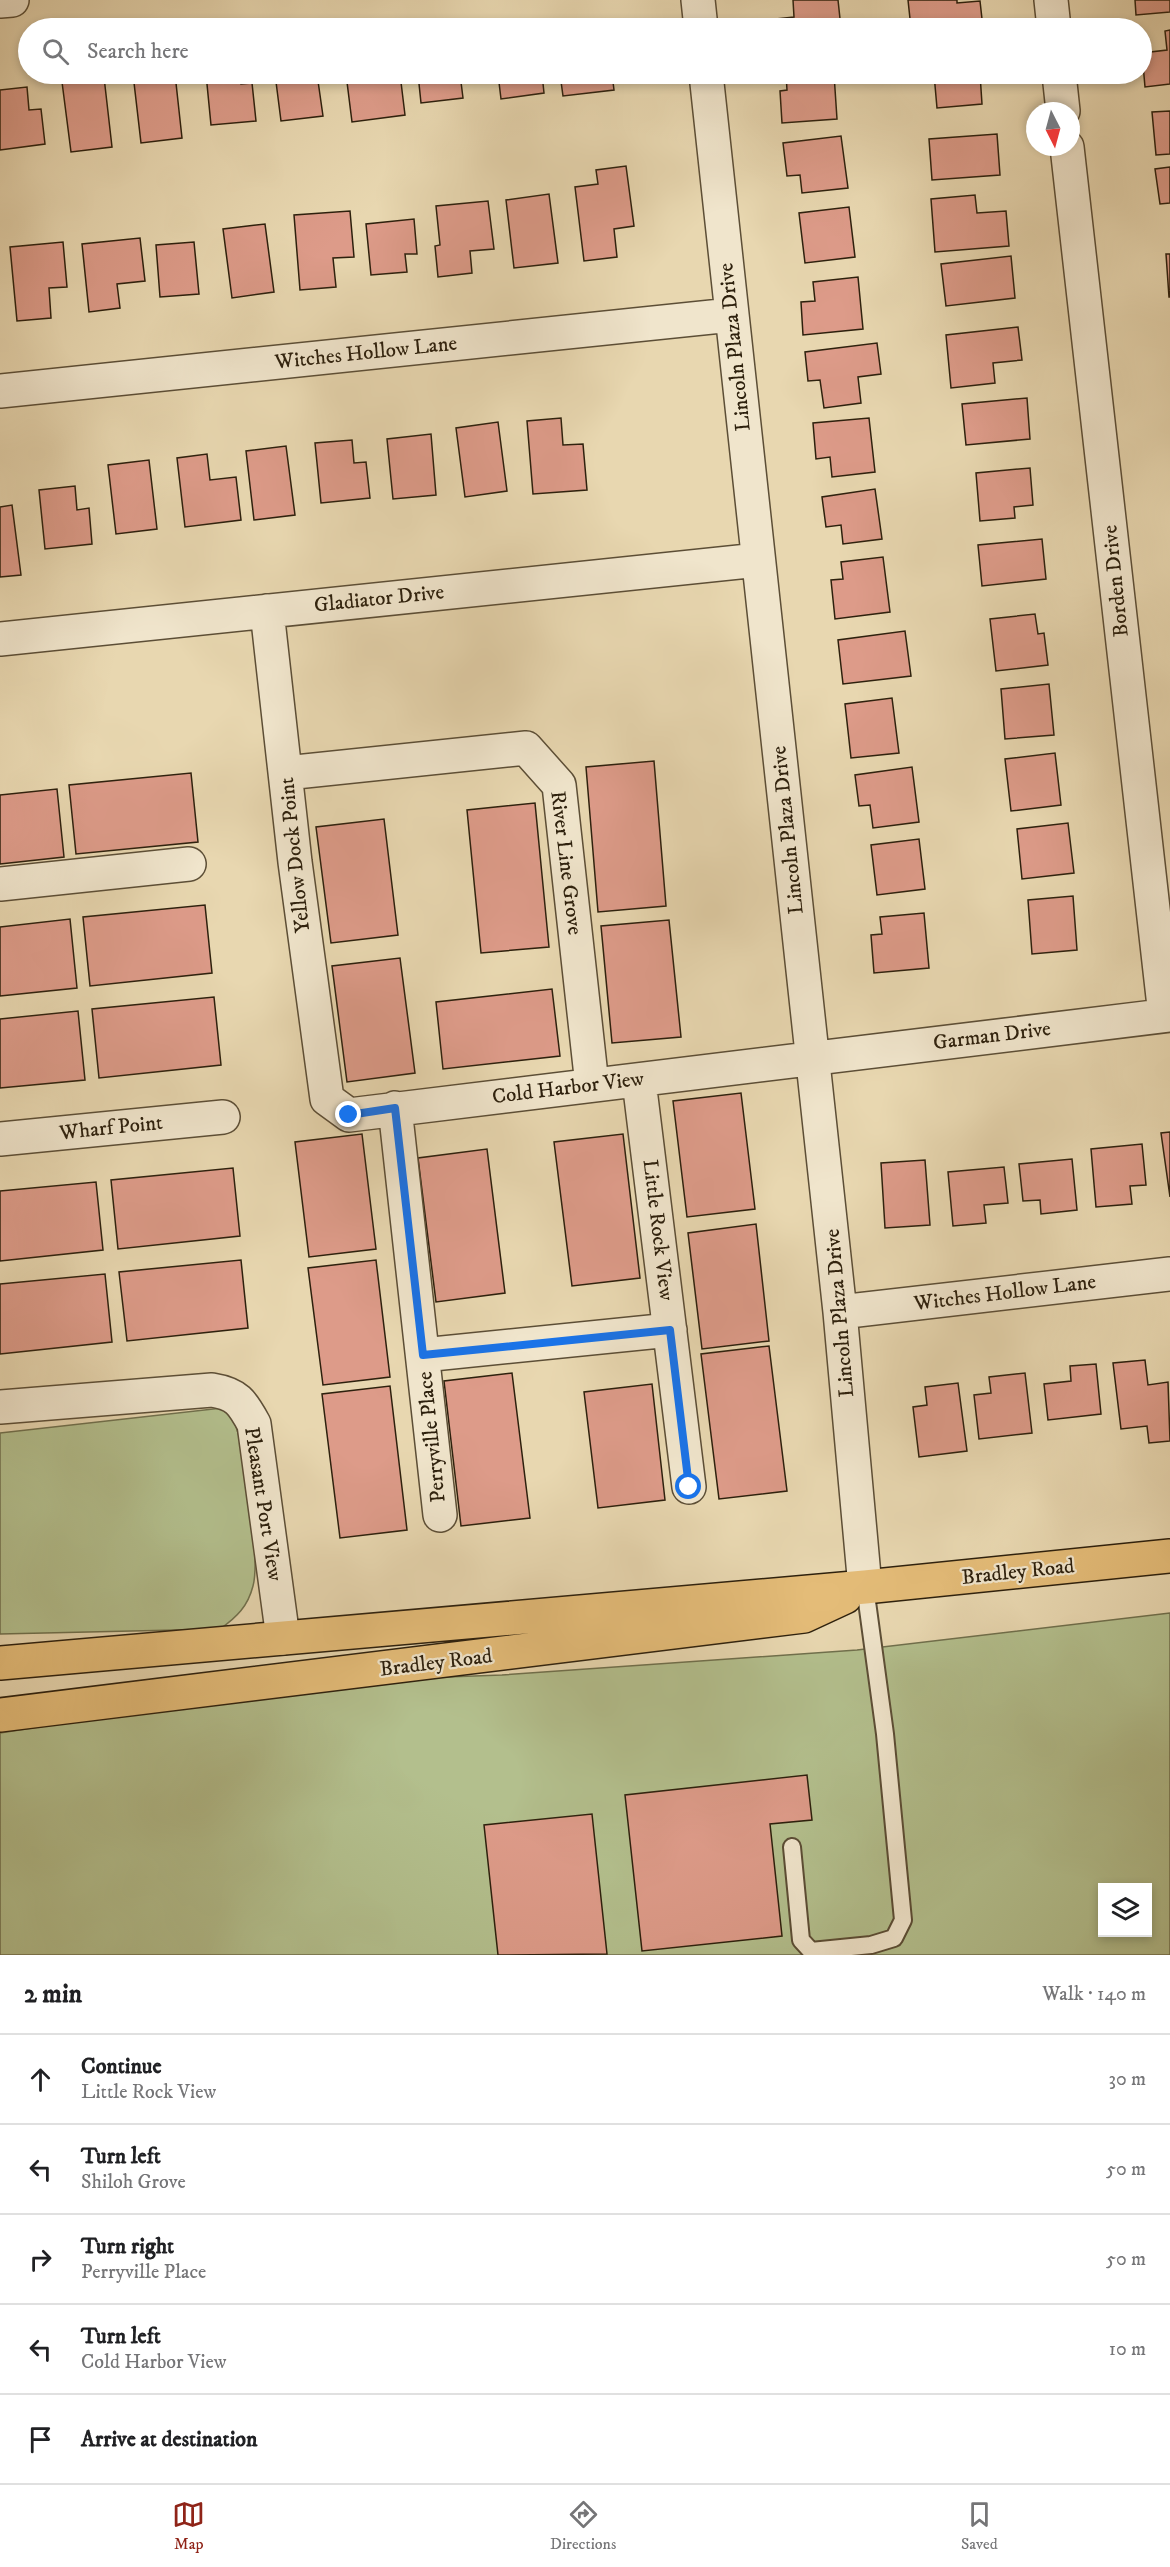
<!DOCTYPE html>
<html lang="en">
<head>
<meta charset="utf-8">
<style>
  body { margin:0; font-family:"IM FELL DW Pica",serif; background:#f2f2f2; color:#202124 }
  .controls { position:absolute; right:18px; bottom:18px; display:grid; overflow:hidden; border-radius:0px; box-shadow:0 3px 9px #0003 }
  .controls button { width:54px; height:54px; display:grid; place-items:center; padding:0; border:0; border-bottom:2px solid #e0e0e0; background:#fff; color:#202124; font:30px sans-serif }
  .compass { position:absolute; left:1026px; top:102px; width:54px; height:54px; border-radius:50%; background:#fff; box-shadow:0 3px 9px #0003; rotate:174deg }
  .stop { position:absolute; width:18px; height:18px; margin:-14px; border:4px solid #1a73e8; border-radius:50%; background:#fff }
  .stop.end { background:#1a73e8; border-color:#fff; box-shadow:0 2px 6px #0008 }
  .list { margin:0; padding:0; list-style:none }
  h2 { display:flex; justify-content:space-between; align-items:center; height:78px; margin:0; padding:0 24px; font-size:26px }
  h2 small { font-size:20px; font-weight:400; color:#757577 }
  .list li { display:grid; grid-template-columns:39px 1fr auto; gap:18px; align-items:center; box-sizing:border-box; height:90px; padding:0 24px; border-top:2px solid #e0e0e0 }
  .list b { display:block; font-size:22px; white-space:nowrap }
  .list p { margin:0; font-size:20px; white-space:nowrap; color:#757577 }
  .list em { font-size:20px; font-style:normal; color:#757577 }
  .icon { flex:none; width:33px; height:33px; fill:none; stroke:currentColor; stroke-width:2; stroke-linecap:round; stroke-linejoin:round }
  .map { position:relative; flex:none; width:1170px; height:1955px; overflow:hidden }
  .search { position:absolute; background:#fff; box-shadow:0 3px 9px #0003; left:18px; right:18px; top:18px; height:66px; display:flex; align-items:center; gap:15px; box-sizing:border-box; padding:0 21px; border-radius:33px; color:#757577; font-size:22px }
  .sheet { height:528px; background:#fff }
  nav { display:flex; justify-content:space-around; align-items:center; box-sizing:border-box; height:84px; border-top:2px solid #e0e0e0; background:#fff; font-size:16px; color:#757577 }
  nav a { display:grid; justify-items:center; gap:3px }
  nav .on { color:#8f2418 }
  .map>svg:first-child { display:block }
  .green { fill:#b3bf8d; stroke:#70704d; stroke-width:1.5; fill-rule:evenodd }
  .building { fill:#dd9b89; stroke:#2d200d; stroke-width:1.5 }
  .lines { fill:none; stroke-linecap:round; stroke-linejoin:round }
  .lane-casing { stroke:#5c4e36; stroke-width:20 }
  .street-casing { stroke:#5c4e36; stroke-width:36 }
  .primary-casing { stroke:#2d200d; stroke-width:36 }
  .lane { stroke:#f0e5cc; stroke-width:16 }
  .street { stroke:#f0e5cc; stroke-width:33 }
  .primary { stroke:#e4bc78; stroke-width:33 }
  .route { stroke:#1a73e8; stroke-width:8 }
  .labels { text-anchor:middle; dominant-baseline:central; stroke-width:4.5; stroke-linejoin:round; paint-order:stroke }
  .street-label { font-size:21px; fill:#2d200d; stroke:#f0e5cc }
</style>
</head>
<body>
<div class="map">
<svg width="1170" height="1955" viewBox="0 0 1170 1955">
  <rect width="100%" height="100%" fill="#e8d7b0"/>
  <filter id="stains"><feTurbulence type="fractalNoise" baseFrequency=".00333" numOctaves="4"/><feColorMatrix values="0 0 0 0 .2 0 0 0 0 .09 0 0 0 0 .02 0 0 0 .5 -.17"/></filter>
  <radialGradient id="worn" r=".72"><stop offset=".6" stop-color="#630" stop-opacity="0"/><stop offset="1" stop-color="#630" stop-opacity=".3"/></radialGradient>
  <path class="green" d="M222 1408C226 1412 232 1416 234 1422 246 1447 260 1560 253 1586 248 1606 237 1617 220 1629L0 1634V1433Z
    M1170 1613V1955H0V1733L336 1681 502 1675 857 1650ZM1102 1888H1148V1932H1102Z"/>
  <path class="building" d="M793 0H838L841 28H768L767 20 794 17Z
    M908 0H957V3L980 1 983 28H911Z
    M1135 0H1170V12L1136 15Z
    M585 20 586 28H554V24Z
    M1170 30V84L1145 87 1142 53 1167 50 1165 31Z
    M133 74H175L182 138 141 143Z
    M206 74H240L241 84 252 83 256 121 211 125Z
    M275 74H317L323 116 281 121Z
    M346 74H400L405 115 352 122Z
    M418 74H460L463 98 421 103Z
    M498 74H542L544 93 501 99Z
    M560 74H612L614 90 563 96Z
    M786 74H834L837 119 782 123 780 91 787 90Z
    M934 74H980L982 104 937 108Z
    M104 77 112 147 71 152 62 82Z
    M27 87 29 110 41 109 45 144 0 150V90Z
    M1170 111V154L1156 155 1152 112Z
    M997 134 1000 175 932 180 929 139Z
    M841 136 848 188 802 193 800 175 787 176 783 143Z
    M626 166 634 226 614 229 617 257 584 261 575 187 598 184 596 170Z
    M1170 167V203L1160 204 1155 169Z
    M549 194 558 263 514 268 506 200Z
    M975 195 977 213 1006 211 1009 246 935 252 931 199Z
    M488 201 494 249 470 251 472 273 438 277 435 246 440 245 436 206Z
    M849 207 855 257 805 263 799 213Z
    M350 211 354 257 333 258 336 287 300 290 294 215Z
    M414 219 417 254H405L407 272 371 275 366 224Z
    M265 224 274 292 232 298 223 229Z
    M140 238 145 281 117 284 120 308 89 312 82 244Z
    M63 242 67 287 49 288 51 318 17 321 10 247Z
    M194 242 199 294 160 297 156 245Z
    M1166 254H1170V297H1169Z
    M1011 256 1015 298 946 306 941 264Z
    M858 277 863 329 803 335 801 302 815 301 813 282Z
    M1018 327 1022 360 993 363 995 383 951 388 946 335Z
    M877 343 881 374 858 377 861 403 824 408 820 380 808 381 805 352Z
    M1027 398 1030 439 966 445 962 404Z
    M561 418 563 445 583 444 587 490 533 494 527 421Z
    M869 418 875 472 832 477 830 457 816 459 813 423Z
    M498 422 507 491 465 497 456 428Z
    M431 434 436 495 393 499 387 439Z
    M352 440 354 463 366 462 370 498 321 503 315 443Z
    M286 446 295 515 254 520 246 451Z
    M207 454 210 480 236 477 241 520 185 527 177 458Z
    M149 460 157 529 116 534 108 465Z
    M1030 468 1033 505 1014 507 1015 518 980 521 976 473Z
    M75 486 77 510 89 508 92 544 45 549 39 490Z
    M875 489 882 539 843 544 841 525 826 527 822 497Z
    M12 505 21 575 0 577V507Z
    M1042 539 1046 579 982 586 978 545Z
    M883 557 890 612 835 619 831 580 843 579 841 562Z
    M1035 614 1038 634 1044 633 1048 665 996 671 990 619Z
    M905 631 911 676 843 684 838 640Z
    M1049 684 1054 735 1005 739 1001 689Z
    M892 698 899 753 851 758 845 704Z
    M1055 753 1061 805 1011 811 1005 759Z
    M654 761 666 906 598 912 586 767Z
    M912 767 919 822 873 828 870 805 859 806 855 775Z
    M191 773 198 842 76 854 69 785Z
    M57 789 64 857 0 864V795Z
    M535 803 549 947 481 953 467 810Z
    M384 819 398 935 331 943 316 827Z
    M1068 823 1074 873 1022 879 1017 829Z
    M919 839 925 889 877 895 871 845Z
    M1073 896 1077 950 1032 954 1028 900Z
    M205 905 212 973 90 986 83 917Z
    M924 913 929 968 874 973 871 935 882 934 880 917Z
    M70 919 77 988 0 996V927Z
    M669 920 681 1037 612 1043 601 926Z
    M400 958 415 1073 347 1082 332 966Z
    M552 989 560 1056 443 1069 436 1002Z
    M214 997 221 1065 99 1078 92 1009Z
    M78 1011 85 1080 0 1088V1019Z
    M741 1093 755 1209 687 1217 673 1101Z
    M1170 1132V1197L1161 1133Z
    M362 1134 376 1249 309 1257 295 1142Z
    M623 1134 640 1278 572 1286 554 1142Z
    M1142 1144 1146 1185 1130 1186 1132 1204 1096 1207 1091 1149Z
    M487 1149 505 1293 436 1302 418 1158Z
    M1072 1159 1077 1210 1041 1214 1040 1200 1023 1201 1019 1164Z
    M925 1160 930 1225 885 1228 881 1163Z
    M1004 1167 1008 1203 984 1205 986 1223 953 1226 948 1172Z
    M233 1168 240 1236 118 1249 111 1180Z
    M96 1182 103 1250 0 1261V1191Z
    M756 1224 769 1341 702 1349 688 1233Z
    M241 1260 248 1328 127 1341 119 1272Z
    M376 1260 390 1377 323 1385 308 1268Z
    M105 1274 112 1342 0 1354V1284Z
    M769 1346 787 1491 719 1499 701 1354Z
    M1145 1360 1148 1385 1168 1382 1170 1441 1149 1443 1147 1426 1121 1429 1113 1363Z
    M1096 1364 1101 1414 1048 1420 1044 1384 1071 1381 1070 1366Z
    M512 1373 530 1518 461 1526 444 1381Z
    M1025 1373 1032 1433 979 1439 974 1395 991 1393 989 1377Z
    M958 1383 967 1451 919 1457 913 1407 927 1405 925 1387Z
    M652 1384 665 1500 598 1508 584 1392Z
    M390 1386 407 1530 340 1538 322 1394Z
    M807 1775 812 1820 770 1824 782 1936 642 1951 625 1795Z
    M592 1814 607 1954 498 1955 484 1825Z"/>
  <g class="lines">
    <g class="lane-casing">
      <path id="lane" d="M792 1847 801 1940 811 1951 871 1945 894 1938 903 1920 885 1734 865 1587"/>
    </g>
    <g class="street-casing">
      <path id="street" d="M698 0 701 28
        M1051 0 1054 28
        M0 1 12 0
        M706 74 840 1312 865 1587
        M1059 74 1063 111
        M1067 147 1165 1015
        M0 391 731 315
        M267 611 295 862 327 1099 349 1115 1170 1015
        M0 639 758 560
        M286 773 526 748 559 785 592 1085
        M0 884 189 864
        M639 1081 689 1487
        M395 1108 440 1515
        M0 1139 223 1117
        M840 1312 1170 1274
        M423 1355 670 1330
        M0 1407 212 1390C237 1394 242 1402 254 1424L283 1638"/>
    </g>
    <g class="primary-casing">
      <path id="primary" d="M0 1663 865 1587 1170 1556
        M0 1715 804 1616 845 1597"/>
    </g>
    <use href="#lane" class="lane"/>
    <use href="#street" class="street"/>
    <use href="#primary" class="primary"/>
  </g>
  <g class="lines">
    <path class="route" d="M349 1115 395 1108 423 1355 670 1330 689 1487"/>
  </g>
  <g class="labels">
    <g class="street-label">
      <text transform="translate(735 347) rotate(-96)">Lincoln Plaza Drive</text>
      <text transform="translate(366 353) rotate(-6)">Witches Hollow Lane</text>
      <text transform="translate(1116 581) rotate(-96)">Borden Drive</text>
      <text transform="translate(379 599) rotate(-6)">Gladiator Drive</text>
      <text transform="translate(788 830) rotate(-96)">Lincoln Plaza Drive</text>
      <text transform="translate(295 855) rotate(-96)">Yellow Dock Point</text>
      <text transform="translate(566 863) rotate(83)">River Line Grove</text>
      <text transform="translate(992 1036) rotate(-7)">Garman Drive</text>
      <text transform="translate(568 1088) rotate(-7)">Cold Harbor View</text>
      <text transform="translate(111 1128) rotate(-6)">Wharf Point</text>
      <text transform="translate(658 1230) rotate(83)">Little Rock View</text>
      <text transform="translate(1005 1293) rotate(-7)">Witches Hollow Lane</text>
      <text transform="translate(840 1313) rotate(-95)">Lincoln Plaza Drive</text>
      <text transform="translate(432 1437) rotate(-96)">Perryville Place</text>
      <text transform="translate(263 1504) rotate(81)">Pleasant Port View</text>
      <text transform="translate(1018 1572) rotate(-6)">Bradley Road</text>
      <text transform="translate(436 1663) rotate(-7)">Bradley Road</text>
    </g>
  </g>
  <rect width="100%" height="100%" filter="url(#stains)"/>
  <rect width="100%" height="100%" fill="url(#worn)"/>
</svg>
<div class="controls">
<button><svg class="icon" aria-label="layers" viewBox="0 0 24 24"><path d="M12 4l9 5-9 5-9-5zM3 14l9 5 9-5"/></svg></button>
</div>
<svg class="compass" viewBox="-18 -18 36 36"><path d="M0-13l5 13h-10z" fill="#e53935"/><path d="M0 13l5-13h-10z" fill="#757577"/></svg>
<div class="stop" style="left:689px;top:1487px"></div>
<div class="stop end" style="left:349px;top:1115px"></div>
<div class="search"><svg class="icon" aria-label="search" viewBox="0 0 24 24"><circle cx="10" cy="10" r="6"/><path d="M15 15l6 6"/></svg>Search here</div>
</div>
<section class="sheet">
<h2>2 min<small>Walk · 140 m</small></h2>
<ul class="list">
<li><svg class="icon" aria-label="ahead" viewBox="0 0 24 24"><path d="M12 20V5M6 11l6-6 6 6"/></svg><div><b>Continue</b><p>Little Rock View</p></div><em>30 m</em></li>
<li><svg class="icon" aria-label="left" viewBox="0 0 24 24"><path d="M17 20v-9H6M10 6l-5 5 5 5"/></svg><div><b>Turn left</b><p>Shiloh Grove</p></div><em>50 m</em></li>
<li><svg class="icon" aria-label="right" viewBox="0 0 24 24"><path d="M7 20v-9h11M14 6l5 5-5 5"/></svg><div><b>Turn right</b><p>Perryville Place</p></div><em>50 m</em></li>
<li><svg class="icon" aria-label="left" viewBox="0 0 24 24"><path d="M17 20v-9H6M10 6l-5 5 5 5"/></svg><div><b>Turn left</b><p>Cold Harbor View</p></div><em>10 m</em></li>
<li><svg class="icon" aria-label="arrive" viewBox="0 0 24 24"><path d="M6 21V4h12l-3 4 3 4H6"/></svg><div><b>Arrive at destination</b></div></li>
</ul>
</section>
<nav>
<a class="on"><svg class="icon" aria-label="map" viewBox="0 0 24 24"><path d="M3 6l6-2 6 2 6-2v14l-6 2-6-2-6 2zM9 4v14M15 6v14"/></svg>Map</a>
<a><svg class="icon" aria-label="directions" viewBox="0 0 24 24"><path d="M12 3l9 9-9 9-9-9zM9 14v-3h6M13 9l2 2-2 2"/></svg>Directions</a>
<a><svg class="icon" aria-label="saved" viewBox="0 0 24 24"><path d="M7 4h10v16l-5-4-5 4z"/></svg>Saved</a>
</nav>
</body>
</html>
